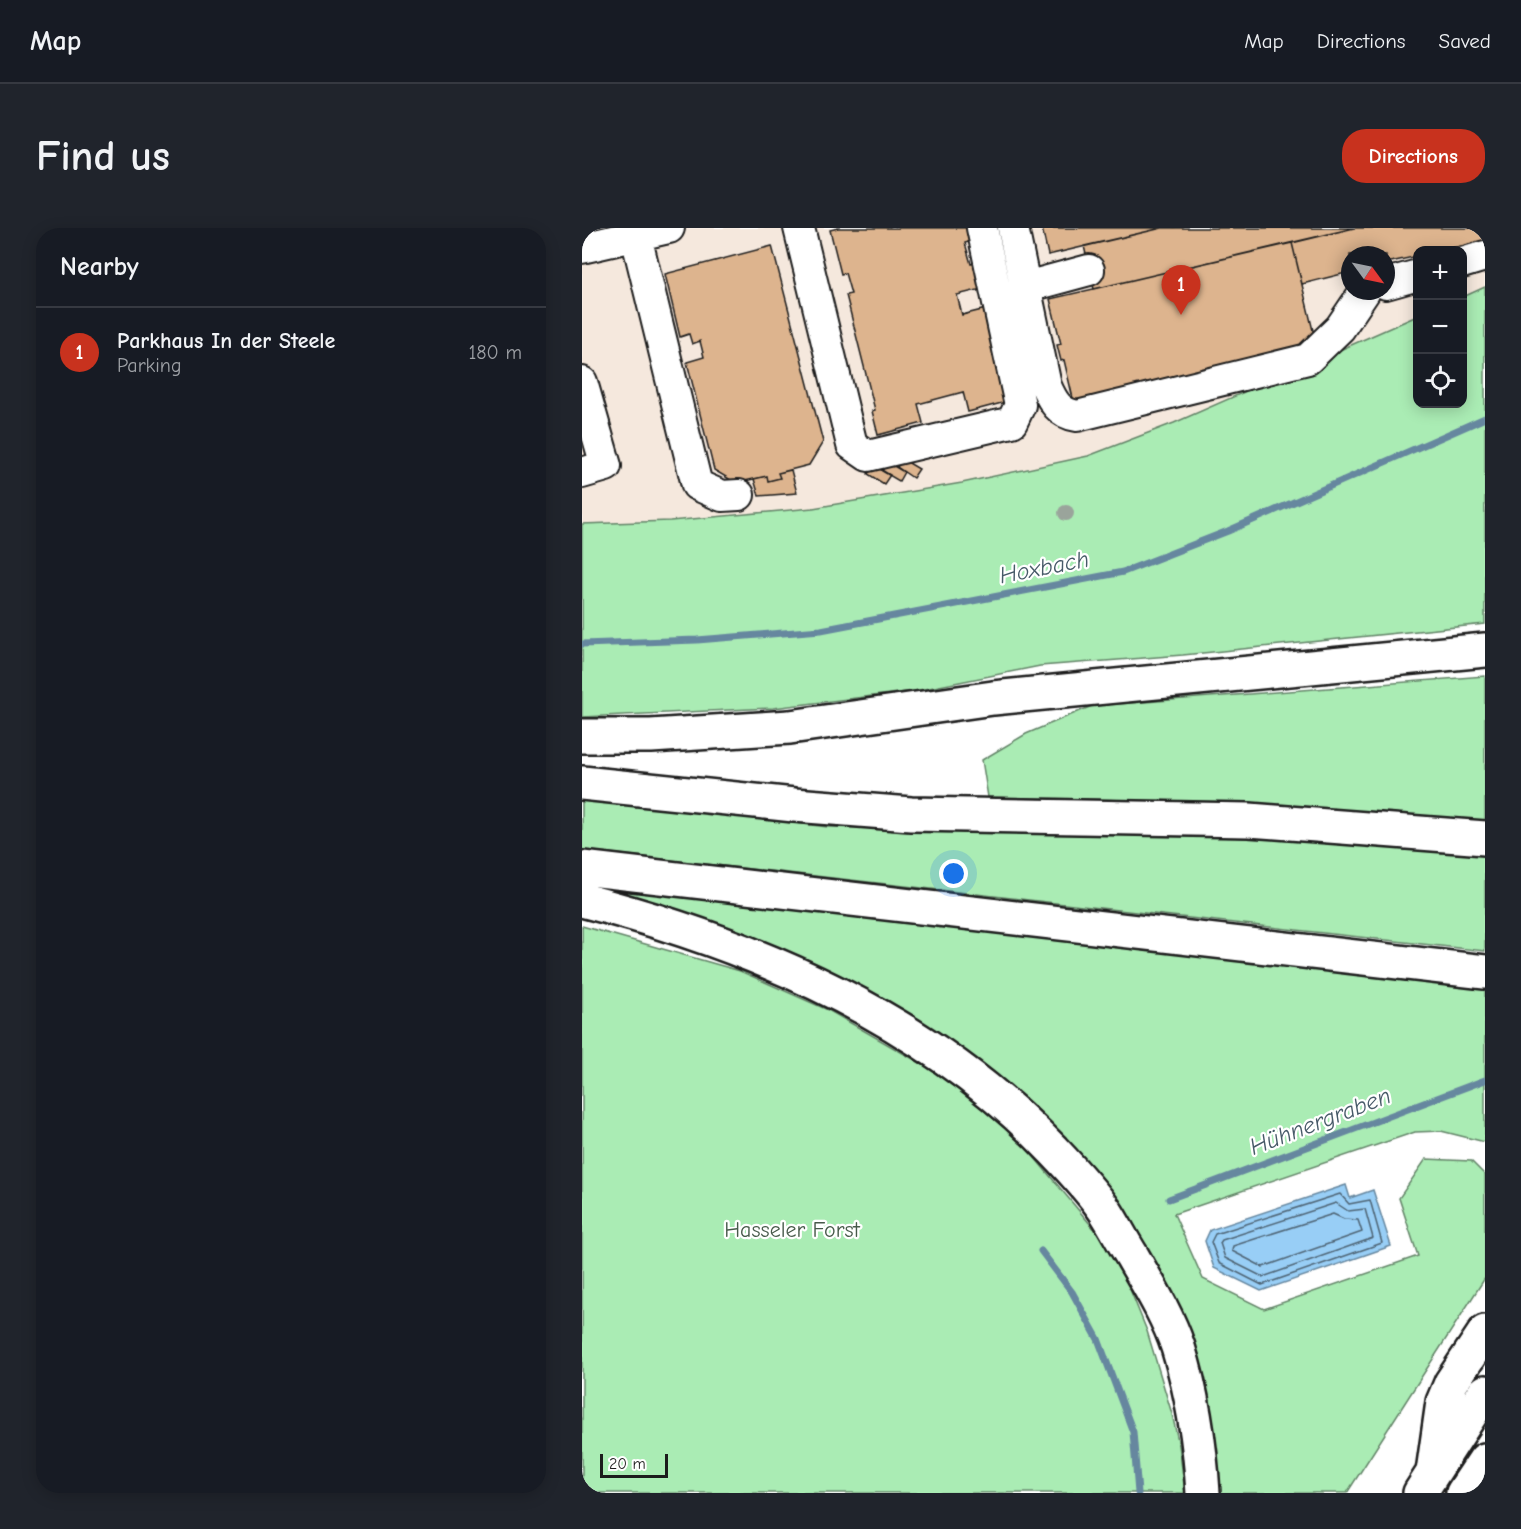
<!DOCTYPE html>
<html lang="en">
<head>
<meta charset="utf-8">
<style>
  body { margin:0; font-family:"Comic Neue",sans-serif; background:#20242c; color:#f1f3f6 }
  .controls { position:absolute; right:18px; top:18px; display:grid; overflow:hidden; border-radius:12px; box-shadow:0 3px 15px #0003 }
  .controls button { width:54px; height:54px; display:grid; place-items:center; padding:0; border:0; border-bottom:2px solid #363941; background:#171b24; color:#f1f3f6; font:30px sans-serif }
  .compass { position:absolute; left:759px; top:18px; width:54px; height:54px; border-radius:50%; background:#171b24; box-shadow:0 3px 15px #0003; rotate:123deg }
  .scale { position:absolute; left:18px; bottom:15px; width:68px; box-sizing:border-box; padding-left:6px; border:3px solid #1c1c1c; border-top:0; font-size:16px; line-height:21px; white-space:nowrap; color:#1c1c1c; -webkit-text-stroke:4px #fff; paint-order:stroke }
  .you { position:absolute; left:372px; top:646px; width:21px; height:21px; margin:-15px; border:4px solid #fff; border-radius:50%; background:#1a73e8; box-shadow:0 0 0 9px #1a73e833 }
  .badge { display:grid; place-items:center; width:39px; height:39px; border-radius:50%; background:#c8321e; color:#fff; font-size:20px; font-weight:700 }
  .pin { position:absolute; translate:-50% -50px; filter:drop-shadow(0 2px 3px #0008) }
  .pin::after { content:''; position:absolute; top:32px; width:21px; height:18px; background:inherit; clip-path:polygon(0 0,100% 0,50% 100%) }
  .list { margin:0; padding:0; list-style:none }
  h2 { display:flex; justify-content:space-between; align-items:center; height:78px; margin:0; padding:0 24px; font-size:26px }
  h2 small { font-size:20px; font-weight:400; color:#9ea1a6 }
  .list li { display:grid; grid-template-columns:39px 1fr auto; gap:18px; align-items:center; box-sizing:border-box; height:90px; padding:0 24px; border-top:2px solid #363941 }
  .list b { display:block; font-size:22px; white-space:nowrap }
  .list p { margin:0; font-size:20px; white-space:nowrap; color:#9ea1a6 }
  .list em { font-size:20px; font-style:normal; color:#9ea1a6 }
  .icon { flex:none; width:33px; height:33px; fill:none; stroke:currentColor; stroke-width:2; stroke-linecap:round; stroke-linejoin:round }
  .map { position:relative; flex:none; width:903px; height:1265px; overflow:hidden; border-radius:24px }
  header { display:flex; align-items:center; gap:36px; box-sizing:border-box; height:84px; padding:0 30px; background:#171b24; border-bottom:2px solid #363941 }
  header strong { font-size:28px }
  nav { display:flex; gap:33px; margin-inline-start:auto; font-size:21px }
  .intro { display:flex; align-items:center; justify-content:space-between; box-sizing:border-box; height:144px; padding:0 36px }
  h1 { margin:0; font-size:42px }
  .button { padding:15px 27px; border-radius:24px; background:#c8321e; color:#fff; font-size:21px; font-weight:700 }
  main { display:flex; gap:36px; padding:0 36px }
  aside { flex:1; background:#171b24; border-radius:24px; box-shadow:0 3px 15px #0003 }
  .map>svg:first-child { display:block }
  .built { fill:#f5e8dd; fill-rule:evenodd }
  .green { fill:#aaecb4; stroke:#638468; stroke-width:1.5 }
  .water { fill:#98cef6; stroke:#66879f; stroke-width:1.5 }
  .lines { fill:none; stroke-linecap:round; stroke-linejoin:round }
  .shore { stroke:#4e6373; stroke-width:1.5 }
  .stream { stroke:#66879f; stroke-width:7 }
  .building { fill:#ddb48e; stroke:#1c1c1c; stroke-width:1.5 }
  .minor-casing { stroke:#1c1c1c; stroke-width:34 }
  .highway-casing { stroke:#1c1c1c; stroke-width:38 }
  .minor { stroke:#fff; stroke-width:30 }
  .highway { stroke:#fff; stroke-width:33 }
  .tree { fill:#9aa49b }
  .labels { text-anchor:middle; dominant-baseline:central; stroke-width:4.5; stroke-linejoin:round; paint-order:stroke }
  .park-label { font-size:22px; fill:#475a4a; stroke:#fff }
  .water-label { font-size:24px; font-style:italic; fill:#475a68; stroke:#fff }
</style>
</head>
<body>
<header>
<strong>Map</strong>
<nav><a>Map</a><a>Directions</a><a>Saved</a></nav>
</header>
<div class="intro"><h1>Find us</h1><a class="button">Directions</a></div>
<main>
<aside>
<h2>Nearby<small></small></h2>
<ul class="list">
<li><span class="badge">1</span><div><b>Parkhaus In der Steele</b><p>Parking</p></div><em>180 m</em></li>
</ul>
</aside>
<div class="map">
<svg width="903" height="1265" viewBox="0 0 903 1265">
  <rect width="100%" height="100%" fill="#fff"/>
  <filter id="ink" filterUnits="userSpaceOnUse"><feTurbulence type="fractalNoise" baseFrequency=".0167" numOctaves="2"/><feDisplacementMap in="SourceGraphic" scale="12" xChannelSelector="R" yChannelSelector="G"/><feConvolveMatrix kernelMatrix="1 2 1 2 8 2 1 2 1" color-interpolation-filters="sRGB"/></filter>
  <g filter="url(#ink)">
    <path class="built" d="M0 0H66L38 16 104 0H903V59L881 69 880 22H836L835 88 592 195 506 228 380 255 231 280 88 293 0 296ZM768 27H804V63H768Z"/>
    <path class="green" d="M903 59V396L601 427 458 438 332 463 191 480 0 489V296L88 293 231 280 380 255 506 228 592 195 835 88 836 176H880L881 69Z
      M903 448V597L646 574 406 569 400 532 444 506 510 478Z
      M0 570 246 599 686 610 833 618 903 627V723L0 622Z
      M0 652 711 739 903 759V914L859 903 833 904 592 986 621 1051 682 1081 836 1028 817 970 844 931 889 933 903 947V1050L765 1265H634L610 1123 401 845 0 660Z
      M0 698 158 743 246 782 366 851 442 917 534 1027 565 1103 590 1186 597 1217 603 1265H0Z"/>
    <path class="water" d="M764 957 768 970 791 962 809 1018 679 1063 632 1040 623 1013 628 1002Z"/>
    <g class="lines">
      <path class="shore" d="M758 966 767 976 788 972 800 1015 680 1057 637 1035 629 1014 633 1006Z
        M754 975 766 983 783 981 791 1010 681 1049 643 1030 638 1015 640 1012Z
        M751 986 762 991 776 992 780 1004 681 1039 650 1023 651 1018Z"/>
      <path class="stream" d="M0 416 115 412 239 402 541 344 646 303 903 190
        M587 971 903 852
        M459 1023 490 1064 516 1111 551 1204 556 1265"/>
    </g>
    <path class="building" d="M256 0H391L394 12 383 15 389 36 393 35 400 61 375 67 380 87 404 81 431 172 386 184 381 164 336 176 341 195 296 207 290 183 293 182 264 67 269 66 263 45 259 46 248 2Z
      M460 0H580L466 27Z
      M580 0H772L512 61 502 18Z
      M772 0H903V13L860 22H836V28L804 35V27H768V44L720 56 710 15Z
      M710 15 734 115 493 179 482 132 479 133 475 117 479 116 468 71Z
      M190 18 241 214 227 237 196 245 198 250 186 253 185 248 154 255 132 242 105 134 122 129 118 113 110 116 107 106 98 109 83 46Z
      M320 231 337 241 331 250 315 239Z
      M305 234 322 244 317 253 300 243Z
      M291 237 308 247 302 256 286 246Z
      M209 242 215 265 177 268 172 251 185 248 186 253 198 250 196 245Z"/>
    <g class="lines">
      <g class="minor-casing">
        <path id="minor" d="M52 0 115 257 140 268 157 267
          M217 0 270 217 286 228 430 194 438 177 400 0
          M431 0 464 158C471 174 477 185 495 188L726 131 758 100 783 63
          M0 20 87 0
          M880 35 903 28
          M804 56 836 47
          M444 59 507 42
          M0 154 24 238 0 245"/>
      </g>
      <g class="highway-casing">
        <path id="highway" d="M0 508H69L208 499 411 470 903 422
          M0 555 212 577 329 586 667 592 903 610
          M0 640 903 744
          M0 672C172 716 345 791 470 921 488 940 509 962 524 984 533 998 541 1014 550 1028 566 1056 586 1088 596 1119 611 1167 618 1215 621 1265
          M851 1244 861 1174 869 1155 903 1104
          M838 1265 903 1164
          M881 1265 903 1232"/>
      </g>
      <use href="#minor" class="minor"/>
      <use href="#highway" class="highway"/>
    </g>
    <circle class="tree" cx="484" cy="285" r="8"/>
  </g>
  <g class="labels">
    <g class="park-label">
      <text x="210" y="1002">Hasseler Forst</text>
    </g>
    <g class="water-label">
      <text transform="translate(462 339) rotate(-11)">Hoxbach</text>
      <text transform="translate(738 893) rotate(-21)">Hühnergraben</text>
    </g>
  </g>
</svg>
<div class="controls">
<button>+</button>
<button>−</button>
<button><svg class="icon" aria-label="locate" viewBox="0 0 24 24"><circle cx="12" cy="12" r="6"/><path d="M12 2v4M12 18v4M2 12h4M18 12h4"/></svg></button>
</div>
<svg class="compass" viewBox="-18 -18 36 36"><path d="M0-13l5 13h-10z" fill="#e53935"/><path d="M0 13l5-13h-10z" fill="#9ea1a6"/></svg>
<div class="scale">20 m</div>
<div class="you"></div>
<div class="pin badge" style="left:599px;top:87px">1</div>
</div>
</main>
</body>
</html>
